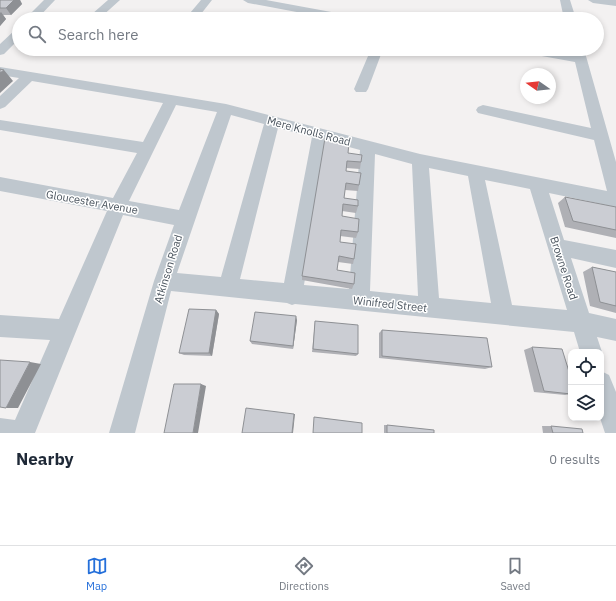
<!DOCTYPE html>
<html lang="en">
<head>
<meta charset="utf-8">
<style>
  body { margin:0; font-family:"IBM Plex Sans",sans-serif; background:#f2f2f3; color:#1f2937 }
  .controls { position:absolute; right:12px; bottom:12px; display:grid; overflow:hidden; border-radius:8px; box-shadow:0 2px 6px #0003 }
  .controls button { width:36px; height:36px; display:grid; place-items:center; padding:0; border:0; border-bottom:1px solid #e0e1e3; background:#fff; color:#1f2937; font:20px sans-serif }
  .compass { position:absolute; left:520px; top:68px; width:36px; height:36px; border-radius:50%; background:#fff; box-shadow:0 2px 6px #0003; rotate:284deg }
  .list { margin:0; padding:0; list-style:none }
  h2 { display:flex; justify-content:space-between; align-items:center; height:52px; margin:0; padding:0 16px; font-size:17px }
  h2 small { font-size:13px; font-weight:400; color:#747a83 }
  .icon { flex:none; width:22px; height:22px; fill:none; stroke:currentColor; stroke-width:2; stroke-linecap:round; stroke-linejoin:round }
  .map { position:relative; flex:none; width:616px; height:433px; overflow:hidden }
  .search { position:absolute; background:#fff; box-shadow:0 2px 6px #0003; left:12px; right:12px; top:12px; height:44px; display:flex; align-items:center; gap:10px; box-sizing:border-box; padding:0 14px; border-radius:22px; color:#747a83; font-size:15px }
  .sheet { height:112px; background:#fff }
  nav { display:flex; justify-content:space-around; align-items:center; box-sizing:border-box; height:56px; border-top:1px solid #e0e1e3; background:#fff; font-size:11px; color:#747a83 }
  nav a { display:grid; justify-items:center; gap:2px }
  nav .on { color:#246fda }
  .map>svg:first-child { display:block }
  .lines { fill:none; stroke-linecap:round; stroke-linejoin:round }
  .minor { fill:#bfc7ce; fill-rule:evenodd }
  .wall { fill:#afb0b5 }
  .shaded-wall { fill:#8e9094 }
  .building { fill:#cbcdd3; stroke:#8e9094 }
  .labels { text-anchor:middle; dominant-baseline:central; stroke-width:3; stroke-linejoin:round; paint-order:stroke }
  .street-label { font-size:11px; fill:#49535d; stroke:#fff }
</style>
</head>
<body>
<div class="map">
<svg width="616" height="433" viewBox="0 0 616 433">
  <rect width="100%" height="100%" fill="#f3f1f1"/>
  <g class="lines">
    <path class="minor" d="M44 0H55L37 19H25Z
      M108 0H120L100 18H92L90 16 92 14Z
      M201 0H212L197 19H185Z
      M243 0H266L353 16 359 19H334L248 3Z
      M560 0H570L576 19H564Z
      M588 0H616V6L593 3Z
      M19 28V39L4 54 0 55V44L15 30Z
      M264 49H276C273 54 270 54 265 53Z
      M371 49H383L368 89 366 92H356L354 89Z
      M519 49H546L573 54 572 49H584L616 162V207L549 193 564 240 616 250V268L571 258 589 313 616 319V341L597 337 602 352 601 355V352H580L574 332 295 304 292 305 287 303 171 291 135 433H109L154 281 174 225 123 215 35 433H0V418L15 420 50 340 0 337V315L59 319 107 211 0 191V177L113 198 137 153 0 130V120L143 142 163 103 32 81 5 107 0 109V96L19 78 0 75V67L226 104 420 154 607 191 594 140 478 113 476 110 478 107 483 105 591 128 575 62 525 53ZM176 105 217 112 179 210 129 201ZM231 115 264 124 221 277 177 273ZM278 128 312 137 284 283 240 279ZM327 141 360 150 349 289 304 285ZM375 154 412 164 418 296 370 291ZM429 168 468 176 491 303 439 298ZM485 180 530 189 567 310 512 305Z
      M601 371 609 375 616 392V433H605L600 418Z"/>
  </g>
  <path class="wall" d="M0 0H20L22 4 11 15H3L6 19 0 26Z
    M348 153 361 162 360 169 346 168V171L359 185 358 191 345 190 344 198 358 206 356 213 342 211V216L358 232 356 238 340 236V242L354 259 353 264 338 262 337 270 354 284 352 289 302 280V276Z
    M565 197 616 207V238L565 227 558 203Z
    M592 267 616 272V313L590 306 583 272Z
    M216 310 219 314 212 356 184 355 179 353Z
    M297 320 293 349 252 344 250 341Z
    M315 321 358 354 356 356 312 352Z
    M382 330 492 367 485 369 379 358V333Z
    M532 347 571 378V394L565 395 534 392 524 350Z
    M384 425H387L434 433H384Z
    M542 426H551L583 433H543Z"/>
  <path class="shaded-wall" d="M14 0H20L22 4 11 15 6 8Z
    M1 12 6 19 0 26V13Z
    M4 70 13 81 0 93V73Z
    M216 310 219 314 212 356 209 353Z
    M296 316 297 320 293 349V346Z
    M30 362 41 364 18 408H6Z
    M201 384 206 386 198 433H193Z
    M294 414H295L293 433H292Z"/>
  <path class="building" d="M0 0H14L6 8H0Z
    M0 69 4 70 0 73Z
    M325 138 349 143 348 153 362 155 361 162 347 161 346 171 361 173 359 185 346 183 344 198 358 200V206L343 204 342 216 359 219 358 232 341 230 340 242 356 244 354 259 339 256 337 270 355 273 354 284 302 276Z
    M565 197 616 207V230L573 221Z
    M592 267 616 272V306L600 302Z
    M189 309 216 310 209 353H179Z
    M255 312 296 316 293 346 250 341Z
    M315 321 358 325V354L313 349Z
    M382 330 487 338 492 367 382 356Z
    M532 347 562 349 571 378V394L544 391Z
    M0 360 30 362 6 408 0 407Z
    M174 384H201L193 433H164Z
    M246 408 294 414 292 433H242Z
    M314 417 362 423V433H313Z
    M387 425 434 430V433H387Z
    M551 426 582 429 583 433H553Z"/>
  <g class="labels">
    <g class="street-label">
      <text transform="translate(309 131) rotate(15)">Mere Knolls Road</text>
      <text transform="translate(92 202) rotate(10)">Gloucester Avenue</text>
      <text transform="translate(564 268) rotate(72)">Browne Road</text>
      <text transform="translate(168 269) rotate(-73)">Atkinson Road</text>
      <text transform="translate(390 304) rotate(6)">Winifred Street</text>
    </g>
  </g>
</svg>
<div class="controls">
<button><svg class="icon" aria-label="locate" viewBox="0 0 24 24"><circle cx="12" cy="12" r="6"/><path d="M12 2v4M12 18v4M2 12h4M18 12h4"/></svg></button>
<button><svg class="icon" aria-label="layers" viewBox="0 0 24 24"><path d="M12 4l9 5-9 5-9-5zM3 14l9 5 9-5"/></svg></button>
</div>
<svg class="compass" viewBox="-18 -18 36 36"><path d="M0-13l5 13h-10z" fill="#e53935"/><path d="M0 13l5-13h-10z" fill="#747a83"/></svg>
<div class="search"><svg class="icon" aria-label="search" viewBox="0 0 24 24"><circle cx="10" cy="10" r="6"/><path d="M15 15l6 6"/></svg>Search here</div>
</div>
<section class="sheet">
<h2>Nearby<small>0 results</small></h2>
<ul class="list">
</ul>
</section>
<nav>
<a class="on"><svg class="icon" aria-label="map" viewBox="0 0 24 24"><path d="M3 6l6-2 6 2 6-2v14l-6 2-6-2-6 2zM9 4v14M15 6v14"/></svg>Map</a>
<a><svg class="icon" aria-label="directions" viewBox="0 0 24 24"><path d="M12 3l9 9-9 9-9-9zM9 14v-3h6M13 9l2 2-2 2"/></svg>Directions</a>
<a><svg class="icon" aria-label="saved" viewBox="0 0 24 24"><path d="M7 4h10v16l-5-4-5 4z"/></svg>Saved</a>
</nav>
</body>
</html>
